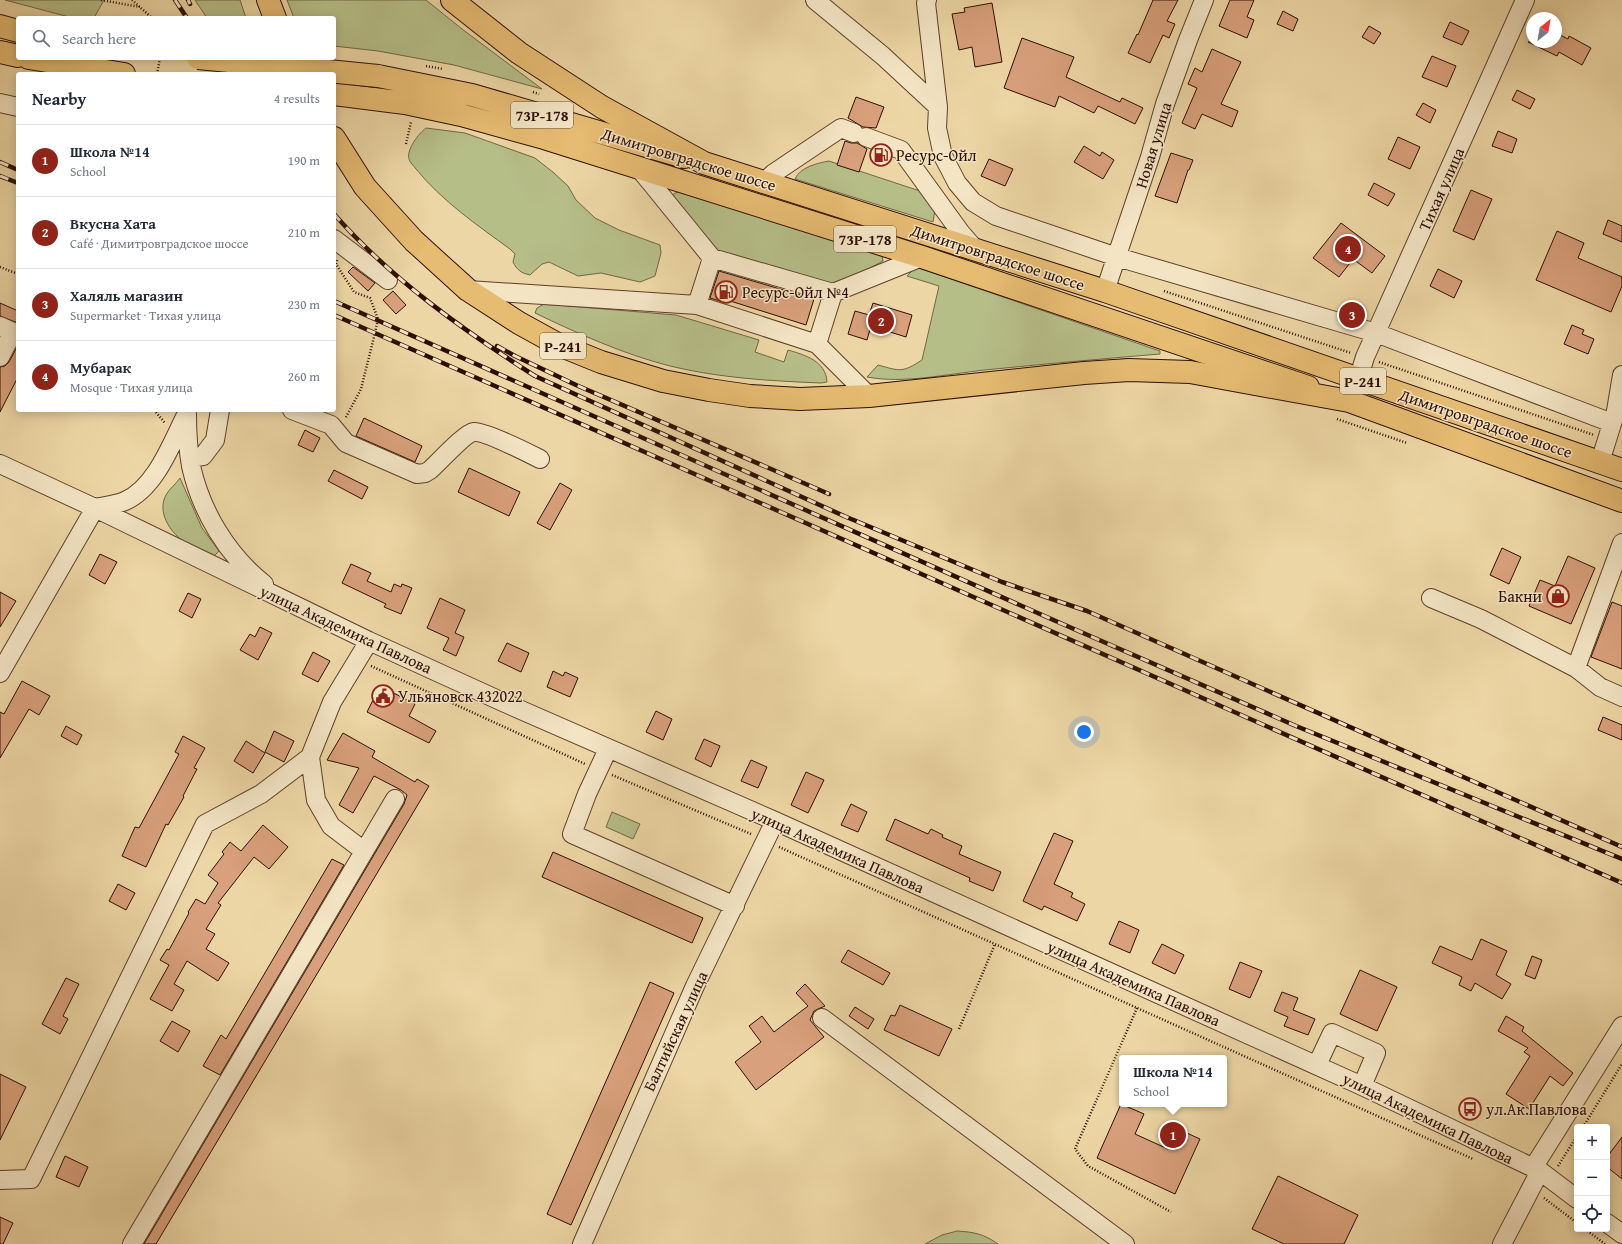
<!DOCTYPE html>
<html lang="en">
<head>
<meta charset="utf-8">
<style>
  body { margin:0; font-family:"Gentium Book Plus",serif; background:#f2f2f3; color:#1f2937 }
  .controls { position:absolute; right:12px; bottom:12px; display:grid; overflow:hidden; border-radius:4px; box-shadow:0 2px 10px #0003 }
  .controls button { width:36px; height:36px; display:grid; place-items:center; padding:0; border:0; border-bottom:1px solid #e0e1e3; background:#fff; color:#1f2937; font:20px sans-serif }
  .compass { position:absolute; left:1526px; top:12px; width:36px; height:36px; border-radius:50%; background:#fff; box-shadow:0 2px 10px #0003; rotate:31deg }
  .you { position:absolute; left:1084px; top:732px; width:14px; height:14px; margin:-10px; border:3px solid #fff; border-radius:50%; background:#1a73e8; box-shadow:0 0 0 6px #1a73e833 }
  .badge { display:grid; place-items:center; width:26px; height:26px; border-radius:50%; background:#8f2418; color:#fff; font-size:13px; font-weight:700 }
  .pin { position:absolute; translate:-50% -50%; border:2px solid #fff; box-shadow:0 1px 4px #0006 }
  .popup { position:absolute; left:1119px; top:1055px; width:108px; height:52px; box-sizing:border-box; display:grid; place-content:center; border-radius:4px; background:#fff; filter:drop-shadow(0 1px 3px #0005); font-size:13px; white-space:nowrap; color:#747a83 }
  .popup b { font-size:15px; color:#1f2937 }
  .popup::after { content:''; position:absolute; left:50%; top:100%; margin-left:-8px; border:8px solid transparent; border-top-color:#fff }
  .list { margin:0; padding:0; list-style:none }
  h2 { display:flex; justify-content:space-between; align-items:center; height:52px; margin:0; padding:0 16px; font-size:17px }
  h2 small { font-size:13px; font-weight:400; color:#747a83 }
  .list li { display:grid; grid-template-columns:26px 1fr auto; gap:12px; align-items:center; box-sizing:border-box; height:72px; padding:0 16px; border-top:1px solid #e0e1e3 }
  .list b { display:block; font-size:15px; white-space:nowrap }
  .list p { margin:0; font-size:13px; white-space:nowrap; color:#747a83 }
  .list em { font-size:13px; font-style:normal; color:#747a83 }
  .icon { flex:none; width:22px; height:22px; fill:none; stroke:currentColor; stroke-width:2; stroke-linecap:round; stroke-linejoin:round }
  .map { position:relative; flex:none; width:1622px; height:1244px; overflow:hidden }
  .search { position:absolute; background:#fff; box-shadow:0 2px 10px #0003; left:16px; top:16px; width:320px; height:44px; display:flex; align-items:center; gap:10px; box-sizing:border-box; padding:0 14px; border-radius:4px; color:#747a83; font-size:15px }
  .panel { position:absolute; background:#fff; box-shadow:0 2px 10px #0003; left:16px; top:72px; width:320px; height:340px; border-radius:4px }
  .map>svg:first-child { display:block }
  .green { fill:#b6be88; stroke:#726644 }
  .building { fill:#d8a07c; stroke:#2d0e00 }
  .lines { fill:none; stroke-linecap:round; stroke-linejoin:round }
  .minor-casing { stroke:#5d4029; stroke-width:20 }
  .major-casing { stroke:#2d0e00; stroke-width:24 }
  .highway-casing { stroke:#2d0e00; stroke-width:24 }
  .path { stroke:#2d0e00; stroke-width:2.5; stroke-dasharray:1 2; stroke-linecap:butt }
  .minor { stroke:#f3e4c4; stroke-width:18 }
  .major { stroke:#e6bb72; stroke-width:22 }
  .highway { stroke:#e6bb72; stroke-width:22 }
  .rail-casing { stroke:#2d0e00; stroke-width:4.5 }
  .rail { stroke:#f3e4c4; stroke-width:3; stroke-dasharray:9; stroke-linecap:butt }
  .major-bridge-casing { stroke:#2d0e00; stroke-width:24; stroke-linecap:butt }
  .major-bridge { stroke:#e6bb72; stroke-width:22 }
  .labels { text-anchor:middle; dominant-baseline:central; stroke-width:3; stroke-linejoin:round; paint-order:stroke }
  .shield { fill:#f3e4c4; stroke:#684e3b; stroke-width:1 }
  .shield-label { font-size:15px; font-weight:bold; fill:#2d0e00 }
  .street-label { font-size:16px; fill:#2d0e00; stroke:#f3e4c4 }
  .poi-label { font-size:16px; fill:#2d0e00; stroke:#f3e4c4; text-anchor:start }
</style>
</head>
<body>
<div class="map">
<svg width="1622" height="1244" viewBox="0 0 1622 1244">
  <rect width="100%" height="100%" fill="#edd6a5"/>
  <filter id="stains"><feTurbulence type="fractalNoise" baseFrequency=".005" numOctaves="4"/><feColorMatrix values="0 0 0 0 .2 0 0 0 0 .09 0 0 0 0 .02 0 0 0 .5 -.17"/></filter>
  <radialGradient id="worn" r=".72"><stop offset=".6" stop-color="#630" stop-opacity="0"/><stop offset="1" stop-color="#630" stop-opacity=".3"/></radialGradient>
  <path class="green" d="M5 0H104L94 18H73Z
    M195 0H240L246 18H207Z
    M287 0H426L462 29 542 89 454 65 378 51 334 46V18H294Z
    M426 128 465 133 535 158 554 173 568 186 576 200 595 218 619 230 660 245 661 253 655 276 640 282 601 273 578 276 549 262 542 264 530 275C521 273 517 270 513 262L515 254 510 249C477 225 442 201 416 169 414 166 410 163 409 159 406 150 419 133 426 128Z
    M829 161 920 191 935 210 933 222 795 179C800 167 818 163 829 161Z
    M681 190 882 255 883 261 838 285 833 286 721 254 672 195Z
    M916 267 1160 351V354C1101 359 1043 364 985 370 947 374 904 384 867 377L878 365C900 371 902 373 922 360L939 286 907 276Z
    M544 304 676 315 759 340 755 352 784 362 788 350C805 355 826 361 827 382L821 383C771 381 719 378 670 366 623 354 579 334 535 313L537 308Z
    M180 478 202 528 219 551 213 557C204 552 192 548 183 541 169 531 157 511 166 495 169 489 176 484 180 478Z
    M612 812 640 824 633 839 606 827Z
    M957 1231C974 1232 984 1234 998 1244H925L942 1235Z"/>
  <path class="building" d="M1153 0H1178L1167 21 1175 24 1169 38 1163 35 1150 63 1128 53 1137 34 1138 35Z
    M1230 0H1254L1247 17 1254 20 1247 38 1219 26Z
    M992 3 1002 62 975 67 972 47 959 50 952 14 965 12 964 8Z
    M1283 11 1298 19 1293 31 1277 24Z
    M1450 22 1469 31 1462 45 1443 37Z
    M1369 26 1381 33 1374 44 1362 37Z
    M1556 33 1568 39 1569 36 1591 48 1582 65 1559 52 1557 56 1528 42H1556Z
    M1022 38 1074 57 1066 77 1120 102 1122 98 1143 108 1135 124 1098 106 1094 113 1059 96 1055 107 1004 88Z
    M1212 49 1241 62 1221 104 1238 111 1232 127 1202 114 1195 129 1182 123 1197 88 1188 84 1195 68 1202 72Z
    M1432 56 1456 66 1447 87 1422 77Z
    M1517 90 1535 99 1530 109 1512 100Z
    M856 97 884 107 876 128 863 127 848 118Z
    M1423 103 1436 110 1430 123 1416 115Z
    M1498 131 1517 139 1512 153 1492 146Z
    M1398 137 1420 147 1410 169 1388 159Z
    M845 141 851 143H857L867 149 859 172 837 165Z
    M1084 146 1100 156 1102 152 1114 160 1103 179 1074 162Z
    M1171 153 1193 160 1189 170H1188L1177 203 1155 196Z
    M989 159 1013 169 1005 186 981 176Z
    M1374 183 1395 194 1388 206 1368 195Z
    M1471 190 1492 199 1474 240 1453 231Z
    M1608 220 1622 226V242L1603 234Z
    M1341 223 1385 256 1372 273 1353 259 1339 277 1313 258Z
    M1557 231 1584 243 1578 258 1622 277V286L1611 312 1536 280Z
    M353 267 375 283 368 291 348 272Z
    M1438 269 1462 281 1454 298 1430 286Z
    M719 271 814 299 806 325 724 299 723 302 710 298Z
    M393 291 406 305 396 314 383 300Z
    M0 303 18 311V323L0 316Z
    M873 303 912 315 906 337 871 326 867 340 848 334 855 311 869 315Z
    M1572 325 1584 330 1582 334 1594 339 1588 354 1564 344Z
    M18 345V377L0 412V367L5 366 9 362Z
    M364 418 422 446 415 462 356 436Z
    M305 430 320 438 313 452 298 445Z
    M469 468 520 492 509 516 458 492Z
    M334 470 368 487 362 499 328 481Z
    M560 483 572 490 550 530 537 523Z
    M1502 548 1521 557 1509 584 1490 575Z
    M100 554 117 562 105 584 89 575Z
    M1568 556 1595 568 1571 624 1529 606 1540 580 1555 586Z
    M351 564 371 573 367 581 391 592 394 584 401 587 402 584 412 588 401 614 384 607 386 604 342 583Z
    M0 592 16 601 0 627Z
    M188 593 201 599 192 618 179 611Z
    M440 598 465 610 455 633 464 637 456 656 443 650 449 638 427 628Z
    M1612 602 1622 606V669L1591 657Z
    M260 627 272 633 258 660 240 650 250 634 255 637Z
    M507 643 529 653 521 672 498 661Z
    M313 652 330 661 318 682 302 674Z
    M553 671 563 676 565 672 578 678 570 697 547 687Z
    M22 681 50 696 39 715 29 709 0 758V712L4 714Z
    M380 686 415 704 409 716 436 731 429 743 367 712Z
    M656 711 672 719 663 740 646 732Z
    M1603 717 1622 725V740L1598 730Z
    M66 726 82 735 77 745 61 736Z
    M274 731 294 741 284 762 265 752Z
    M343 733 375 751 372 757 415 782 417 779 429 786 156 1244H144L404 804 407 795 401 790 374 776 353 813 339 805 359 768 327 760Z
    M183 736 205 748 194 768 197 769 183 796 184 797 168 825 166 824 146 867 122 856 135 827 139 828 179 754 175 752Z
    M704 739 720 746 711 767 695 759Z
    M246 741 265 753 253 773 234 761Z
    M751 760 767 767 758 788 741 781Z
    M806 772 824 780 808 813 791 805Z
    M851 804 867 812 858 832 841 825Z
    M895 819 928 834 931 829 943 835 942 837 962 846 959 854 1001 872 993 891 969 881 970 878 886 840Z
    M263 825 288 847 269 869 254 857 218 903 221 905 206 929 215 934 206 949 229 963 218 981 187 961 174 984 184 990 172 1011 150 999 169 965 160 960 167 949 169 950 189 913 188 912 196 899 205 904 218 883 208 875 224 854 222 852 230 842 241 851Z
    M1054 833 1073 841 1054 884 1073 893 1071 897 1085 904 1077 921 1044 906 1042 910 1023 901Z
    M553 852 703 918 692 943 542 877Z
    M332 859 344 865 220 1075 203 1066 221 1035 226 1039Z
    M118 884 135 893 126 910 109 901Z
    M1119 921 1139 930 1130 953 1109 944Z
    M1481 939 1507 951 1496 975 1511 984 1502 999 1475 983 1471 991 1459 985 1462 977 1432 963 1440 946 1472 960Z
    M1162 944 1184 955 1175 974 1152 963Z
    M848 950 890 973 883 985 841 962Z
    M1532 956 1542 960 1535 979 1525 975Z
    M1240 962 1262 971 1250 998 1229 989Z
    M1360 970 1397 987 1377 1031 1340 1014Z
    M66 978 79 984 63 1016 68 1019 60 1034 42 1024Z
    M650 982 674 993 571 1225 547 1214Z
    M805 984 825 1006 818 1009 814 1011 810 1020 824 1037 756 1090 735 1062 761 1042 749 1026 762 1016 774 1032 808 1006 796 993Z
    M1282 992 1298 998 1293 1010 1315 1019 1308 1035 1284 1026 1288 1017 1274 1011Z
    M900 1005 952 1029 939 1056 884 1030 891 1015 895 1016Z
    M855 1007 874 1019 868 1029 849 1016Z
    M1506 1016 1524 1027 1522 1031 1573 1073 1563 1086 1550 1076 1529 1109 1506 1094 1530 1056 1524 1052 1528 1048 1498 1031Z
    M172 1021 190 1031 178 1052 160 1041Z
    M0 1074 26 1087 0 1140Z
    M1121 1104 1144 1114 1135 1134 1168 1149 1178 1129 1200 1139 1175 1194 1097 1158Z
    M1622 1137V1179L1607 1167V1157Z
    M65 1156 88 1167 79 1187 56 1177Z
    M1278 1176 1358 1215 1344 1244H1284L1252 1229Z
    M0 1217 13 1223 3 1244H0Z"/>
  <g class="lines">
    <g class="minor-casing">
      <path id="minor" d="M815 0 883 56 938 107
        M927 0 926 3 938 107 937 128 943 156 957 183 973 202 996 216 1117 257 1376 333 1612 423
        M0 103 18 107
        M866 137 901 150 961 233 975 249
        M638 167 712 258 833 293 922 257
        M764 182 774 173 841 128 854 133
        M334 239 388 280
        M712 258 697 305 817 344 833 293
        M468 290 697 305
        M1105 291 1150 157 1165 104 1188 40 1204 0
        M0 326 13 332 0 357
        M817 344 869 396
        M1358 380 1365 357 1525 0
        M292 410 331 425 346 443 417 474 425 473 430 470C438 463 465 433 474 432 485 431 528 453 540 459
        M187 414C187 432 188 449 191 466 201 511 227 555 264 584
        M190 458 203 456 215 440 220 410
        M1600 462 1616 411 1622 375
        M0 464 95 508 369 641 505 703 775 821 1362 1086 1540 1171 1577 1199
        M95 508C104 506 116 505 125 501 155 488 171 445 185 417
        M1431 598 1481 619 1576 668 1600 687 1622 697
        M1576 668 1622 543
        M0 673 95 508
        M608 749 587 794 572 834 735 906
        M364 851 331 826 316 800 310 757 332 702 369 641
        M822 1018 1125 1244
        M1317 1065 1332 1033 1376 1053 1362 1086
        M1533 1168 1622 1026
        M0 1180 31 1179 205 824 261 794 310 757
        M1607 1223 1622 1234
        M132 1244 395 799
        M582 1244 695 986 775 821
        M1502 1244 1540 1171"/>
    </g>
    <g class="major-casing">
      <path id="major" d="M0 26 18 31
        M0 52 18 56
        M29 58 124 74
        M378 76 472 95 684 157
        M334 94 405 103 461 115 544 138 922 257 1308 387"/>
    </g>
    <g class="highway-casing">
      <path id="highway" d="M268 0 275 18
        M452 0 519 53 602 107 704 163 1105 291 1622 470
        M334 138 365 187 414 241 468 290 519 323 559 345 601 362 663 381 709 390 750 396 800 399 869 396 1084 373 1129 370 1190 372 1349 401 1622 501"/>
    </g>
    <path class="path" d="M101 0 140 7
      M132 0 152 18
      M426 66 443 69
      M157 74 160 58
      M533 92 539 94
      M406 144 411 122
      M337 260 336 264 354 292 370 298 378 319 375 333 361 389 345 419
      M0 267 18 274
      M1164 291 1351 353
      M1379 362 1594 435
      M154 410 165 423
      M1337 419 1407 443
      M371 666 585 764
      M612 775 751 834
      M779 847 1473 1159
      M1137 1008 1075 1149 1088 1166 1171 1212
      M959 1029 995 944
      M1583 1127 1622 1064
      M1558 1166 1577 1136
      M1544 1198 1577 1223
      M1585 1229 1605 1244"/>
    <use href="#minor" class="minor"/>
    <use href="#major" class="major"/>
    <use href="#highway" class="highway"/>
    <g class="rail-casing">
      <path id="rail" d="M175 0 187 18
        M188 0 190 4
        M214 58 225 74
        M0 162 18 170
        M0 176 18 183
        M334 214C391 279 463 330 535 376L844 516 1002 582 1087 611 1622 847
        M334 301 1058 622 1296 726 1622 859
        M334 315 1622 883
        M497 346 515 356 576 385 829 494"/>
    </g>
    <use href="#rail" class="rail"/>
    <g class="major-bridge-casing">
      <path id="major-bridge" d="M198 58 378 76"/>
    </g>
    <use href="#major-bridge" class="major-bridge"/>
  </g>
  <defs>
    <g id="fuel-ring" transform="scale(1.15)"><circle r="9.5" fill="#f3e4c4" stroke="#8f2418" stroke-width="1.5"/><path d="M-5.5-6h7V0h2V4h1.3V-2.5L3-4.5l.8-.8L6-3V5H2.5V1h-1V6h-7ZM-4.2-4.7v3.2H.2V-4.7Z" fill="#8f2418"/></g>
    <g id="shop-ring" transform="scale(1.15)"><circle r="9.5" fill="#f3e4c4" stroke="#8f2418" stroke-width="1.5"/><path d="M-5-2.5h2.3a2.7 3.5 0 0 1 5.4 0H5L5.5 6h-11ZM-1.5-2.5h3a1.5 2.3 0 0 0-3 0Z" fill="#8f2418"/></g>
    <g id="civic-ring" transform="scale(1.15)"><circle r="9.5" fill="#f3e4c4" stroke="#8f2418" stroke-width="1.5"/><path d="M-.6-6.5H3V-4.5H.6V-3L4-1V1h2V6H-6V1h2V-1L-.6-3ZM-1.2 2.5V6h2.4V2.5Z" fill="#8f2418"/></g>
    <g id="bus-ring" transform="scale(1.15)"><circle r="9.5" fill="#f3e4c4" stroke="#8f2418" stroke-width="1.5"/><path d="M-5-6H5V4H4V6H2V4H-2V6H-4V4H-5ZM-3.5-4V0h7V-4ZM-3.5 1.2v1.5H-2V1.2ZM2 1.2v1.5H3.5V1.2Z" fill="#8f2418"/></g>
  </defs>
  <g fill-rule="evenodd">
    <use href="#fuel-ring" x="881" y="155"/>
    <use href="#fuel-ring" x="726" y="292"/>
    <use href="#shop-ring" x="1558" y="596"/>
    <use href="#civic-ring" x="383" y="696"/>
    <use href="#bus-ring" x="1470" y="1109"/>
  </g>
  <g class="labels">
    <g class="shield">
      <rect x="511" y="102" width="62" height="26" rx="3"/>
      <rect x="834" y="226" width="62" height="26" rx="3"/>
      <rect x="540" y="333" width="46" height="26" rx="3"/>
      <rect x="1340" y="368" width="46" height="26" rx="3"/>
    </g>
    <g class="shield-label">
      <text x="542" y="115">73Р-178</text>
      <text x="865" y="239">73Р-178</text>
      <text x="563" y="346">Р-241</text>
      <text x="1363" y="381">Р-241</text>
    </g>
    <g class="street-label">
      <text transform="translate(1153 145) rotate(-73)">Новая улица</text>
      <text transform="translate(689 159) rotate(17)">Димитровградское шоссе</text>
      <text transform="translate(1441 189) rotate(-66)">Тихая улица</text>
      <text transform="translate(998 257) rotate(18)">Димитровградское шоссе</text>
      <text transform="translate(1486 423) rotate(19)">Димитровградское шоссе</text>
      <text transform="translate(346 629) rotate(25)">улица Академика Павлова</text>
      <text transform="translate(838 850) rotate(24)">улица Академика Павлова</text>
      <text transform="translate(1134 983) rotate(24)">улица Академика Павлова</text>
      <text transform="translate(675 1031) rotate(-65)">Балтийская улица</text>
      <text transform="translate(1428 1118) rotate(26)">улица Академика Павлова</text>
    </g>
    <g class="poi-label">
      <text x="896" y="155">Ресурс-Ойл</text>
      <text x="742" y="292">Ресурс-Ойл №4</text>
      <text x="1542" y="596" text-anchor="end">Бакни</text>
      <text x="398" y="696">Ульяновск 432022</text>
      <text x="1486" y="1109">ул.Ак.Павлова</text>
    </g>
  </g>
  <rect width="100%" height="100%" filter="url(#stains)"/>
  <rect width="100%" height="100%" fill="url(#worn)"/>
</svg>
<div class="controls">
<button>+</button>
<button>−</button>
<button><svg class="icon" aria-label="locate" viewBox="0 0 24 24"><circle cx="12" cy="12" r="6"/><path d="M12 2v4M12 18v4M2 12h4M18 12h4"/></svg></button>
</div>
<svg class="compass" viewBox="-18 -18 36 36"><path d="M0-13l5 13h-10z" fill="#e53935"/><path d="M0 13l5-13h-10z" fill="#747a83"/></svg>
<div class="you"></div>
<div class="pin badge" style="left:1173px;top:1135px">1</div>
<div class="popup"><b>Школа №14</b>School</div>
<div class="pin badge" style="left:881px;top:321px">2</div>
<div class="pin badge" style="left:1352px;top:315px">3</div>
<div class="pin badge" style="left:1348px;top:249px">4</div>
<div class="search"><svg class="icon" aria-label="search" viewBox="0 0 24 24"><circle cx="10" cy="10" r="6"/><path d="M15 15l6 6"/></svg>Search here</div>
<section class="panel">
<h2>Nearby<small>4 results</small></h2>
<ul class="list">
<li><span class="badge">1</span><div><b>Школа №14</b><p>School</p></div><em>190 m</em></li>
<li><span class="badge">2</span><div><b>Вкусна Хата</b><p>Café · Димитровградское шоссе</p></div><em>210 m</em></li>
<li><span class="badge">3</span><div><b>Халяль магазин</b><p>Supermarket · Тихая улица</p></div><em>230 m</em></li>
<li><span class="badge">4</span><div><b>Мубарак</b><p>Mosque · Тихая улица</p></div><em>260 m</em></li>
</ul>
</section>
</div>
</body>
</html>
